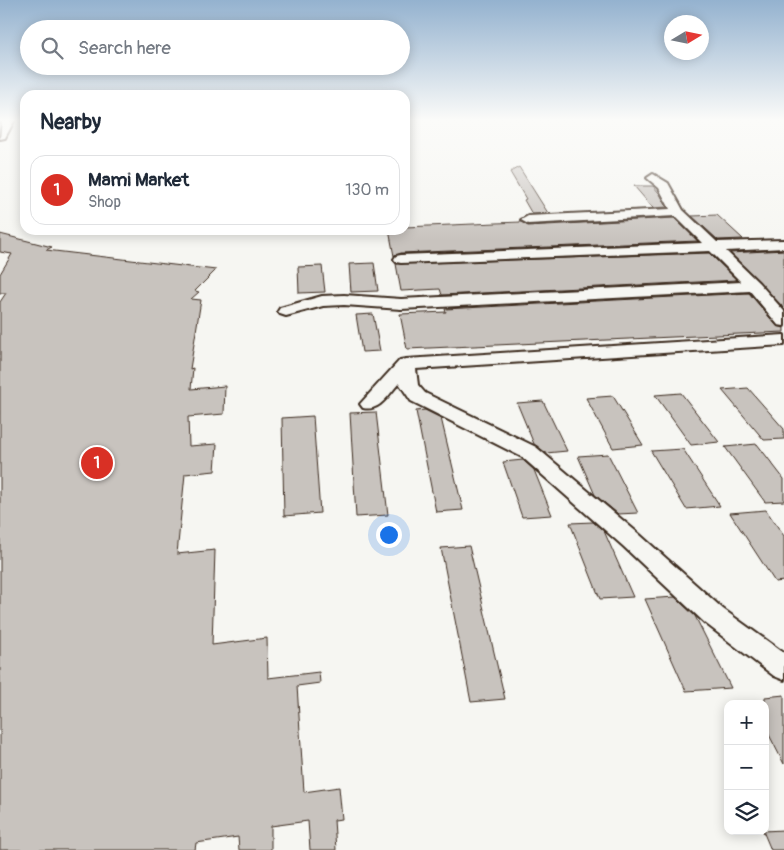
<!DOCTYPE html>
<html lang="en">
<head>
<meta charset="utf-8">
<style>
  body { margin:0; font-family:Pangolin,sans-serif; background:#f6f6f7; color:#1f2937 }
  .controls { position:absolute; right:15px; bottom:15px; display:grid; overflow:hidden; border-radius:10px; box-shadow:0 2px 12px #0003 }
  .controls button { width:45px; height:45px; display:grid; place-items:center; padding:0; border:0; border-bottom:1px solid #e0e1e3; background:#fff; color:#1f2937; font:25px sans-serif }
  .compass { position:absolute; left:664px; top:15px; width:45px; height:45px; border-radius:50%; background:#fff; box-shadow:0 2px 12px #0003; rotate:80deg }
  .you { position:absolute; left:388px; top:534px; width:18px; height:18px; margin:-12px; border:4px solid #fff; border-radius:50%; background:#1a73e8; box-shadow:0 0 0 8px #1a73e833 }
  .badge { display:grid; place-items:center; width:32px; height:32px; border-radius:50%; background:#d93025; color:#fff; font-size:16px; font-weight:700 }
  .pin { position:absolute; translate:-50% -50%; border:2px solid #fff; box-shadow:0 1px 5px #0006 }
  .list { margin:0; padding:0; list-style:none }
  h2 { display:flex; justify-content:space-between; align-items:center; height:65px; margin:0; padding:0 20px; font-size:21px }
  h2 small { font-size:16px; font-weight:400; color:#747a83 }
  .list li { display:grid; grid-template-columns:32px 1fr auto; gap:15px; align-items:center; box-sizing:border-box; height:70px; margin:0 10px 10px; padding:0 10px; border:1px solid #e0e1e3; border-radius:15px }
  .list b { display:block; font-size:19px; white-space:nowrap }
  .list p { margin:0; font-size:16px; white-space:nowrap; color:#747a83 }
  .list em { font-size:16px; font-style:normal; color:#747a83 }
  .icon { flex:none; width:28px; height:28px; fill:none; stroke:currentColor; stroke-width:2; stroke-linecap:round; stroke-linejoin:round }
  .map { position:relative; flex:none; width:784px; height:850px; overflow:hidden }
  .search { position:absolute; background:#fff; box-shadow:0 2px 12px #0003; left:20px; top:20px; width:390px; height:55px; display:flex; align-items:center; gap:12px; box-sizing:border-box; padding:0 18px; border-radius:28px; color:#747a83; font-size:19px }
  .panel { position:absolute; background:#fff; box-shadow:0 2px 12px #0003; left:20px; top:90px; width:390px; height:145px; border-radius:15px }
  .map>svg:first-child { display:block }
  .building { fill:#c8c3be; stroke:#3b2a1e }
  .lines { fill:none; stroke-linecap:round; stroke-linejoin:round }
  .minor-casing { stroke:#3b2a1e; stroke-width:4 }
  .major-casing { stroke:#3b2a1e; stroke-width:4 }
  .minor { fill:#f6f6f2; fill-rule:evenodd }
  .major { fill:#f6f6f2; fill-rule:evenodd }
</style>
</head>
<body>
<div class="map">
<svg width="784" height="850" viewBox="0 0 784 850">
  <rect width="100%" height="100%" fill="#f6f6f2"/>
  <filter id="ink" filterUnits="userSpaceOnUse"><feTurbulence type="fractalNoise" baseFrequency=".02" numOctaves="2"/><feDisplacementMap in="SourceGraphic" scale="10" xChannelSelector="R" yChannelSelector="G"/><feConvolveMatrix kernelMatrix="1 2 1 2 8 2 1 2 1" color-interpolation-filters="sRGB"/></filter>
  <g filter="url(#ink)">
    <path class="building" d="M519 167 548 213 532 214 524 200 526 199 510 172Z
      M634 186H653L660 194 667 207 653 208Z
      M717 215 743 239 718 240 692 216Z
      M674 218 698 241 401 253 394 256 389 230H405V227L496 223 521 222 528 226Z
      M0 234 52 247 46 250 216 270 195 291 199 292 191 299 201 300 190 369 193 368 191 389 225 386 224 414 188 417 189 446 217 444 215 471 185 474 177 554 215 550 212 645 267 638 268 678 319 672 320 683 297 686 304 792 339 787 342 819 334 820 336 850H310L308 821 271 826V850H239L238 837 196 843 195 850H0V302L6 293H0V274L12 254 0 252Z
      M784 250V308L730 253Z
      M709 253 737 280 442 295 440 289 401 291 396 264Z
      M374 263 378 291 351 292 349 264Z
      M322 266 325 292 299 293 298 267Z
      M749 293 777 326 784 328V332L407 349 400 314 446 312 445 309Z
      M373 314 380 351 362 352 356 315Z
      M748 388 784 429V439L764 440 722 390Z
      M681 393 719 442 691 445 655 395Z
      M613 396 643 445 613 448 586 398Z
      M543 401 567 451 546 453 534 444 517 403Z
      M425 410 441 418 463 510 436 512 416 411Z
      M376 412 388 515 356 517 350 413Z
      M313 416 320 513 284 516 282 418Z
      M757 444 784 479V501L765 502 725 447Z
      M683 449 720 506 686 509 651 451Z
      M608 454 638 513 618 514 595 495 578 456Z
      M523 460 534 470 552 515 522 517 503 462Z
      M766 510 784 536V581L775 582 730 513Z
      M593 522 604 531 633 597 600 599 570 523Z
      M469 546 505 699 471 702 441 548Z
      M675 597 695 616 731 688 686 691 645 599Z
      M784 695V764L765 727V697Z
      M784 830V850H771L763 831Z"/>
    <g class="lines">
      <g class="minor-casing">
        <path id="minor" d="M653 174 668 183 683 210 717 242 784 240V248L726 251 759 283 784 311V326L778 325 750 291 401 309 344 305 323 306 286 316 280 314 278 311 280 308 322 296 344 295 401 299 741 282 710 251 401 263 396 262 394 259 396 256 401 255 702 243 675 216 528 224 521 220 528 216 670 209 659 188 647 178Z
          M784 335V345L416 369 418 385 425 393 536 447 639 534 723 609 784 653V680L774 676 705 623 623 546 522 457 411 401 399 383C389 394 380 412 363 408L360 404 400 360 406 359Z"/>
      </g>
      <g class="major-casing">
        <path id="major" d="M2 121H14L5 138 0 139Z"/>
      </g>
      <use href="#minor" class="minor"/>
      <use href="#major" class="major"/>
    </g>
  </g>
  <linearGradient id="sky" x2="0" y2="1"><stop stop-color="#94b2cf"/><stop offset="0.5" stop-color="#fbfbf9"/><stop offset="1" stop-color="#fbfbf9" stop-opacity="0"/></linearGradient>
  <rect width="784" height="240" fill="url(#sky)"/>
</svg>
<div class="controls">
<button>+</button>
<button>−</button>
<button><svg class="icon" aria-label="layers" viewBox="0 0 24 24"><path d="M12 4l9 5-9 5-9-5zM3 14l9 5 9-5"/></svg></button>
</div>
<svg class="compass" viewBox="-18 -18 36 36"><path d="M0-13l5 13h-10z" fill="#e53935"/><path d="M0 13l5-13h-10z" fill="#747a83"/></svg>
<div class="you"></div>
<div class="pin badge" style="left:97px;top:463px">1</div>
<div class="search"><svg class="icon" aria-label="search" viewBox="0 0 24 24"><circle cx="10" cy="10" r="6"/><path d="M15 15l6 6"/></svg>Search here</div>
<section class="panel">
<h2>Nearby<small></small></h2>
<ul class="list">
<li><span class="badge">1</span><div><b>Mami Market</b><p>Shop</p></div><em>130 m</em></li>
</ul>
</section>
</div>
</body>
</html>
